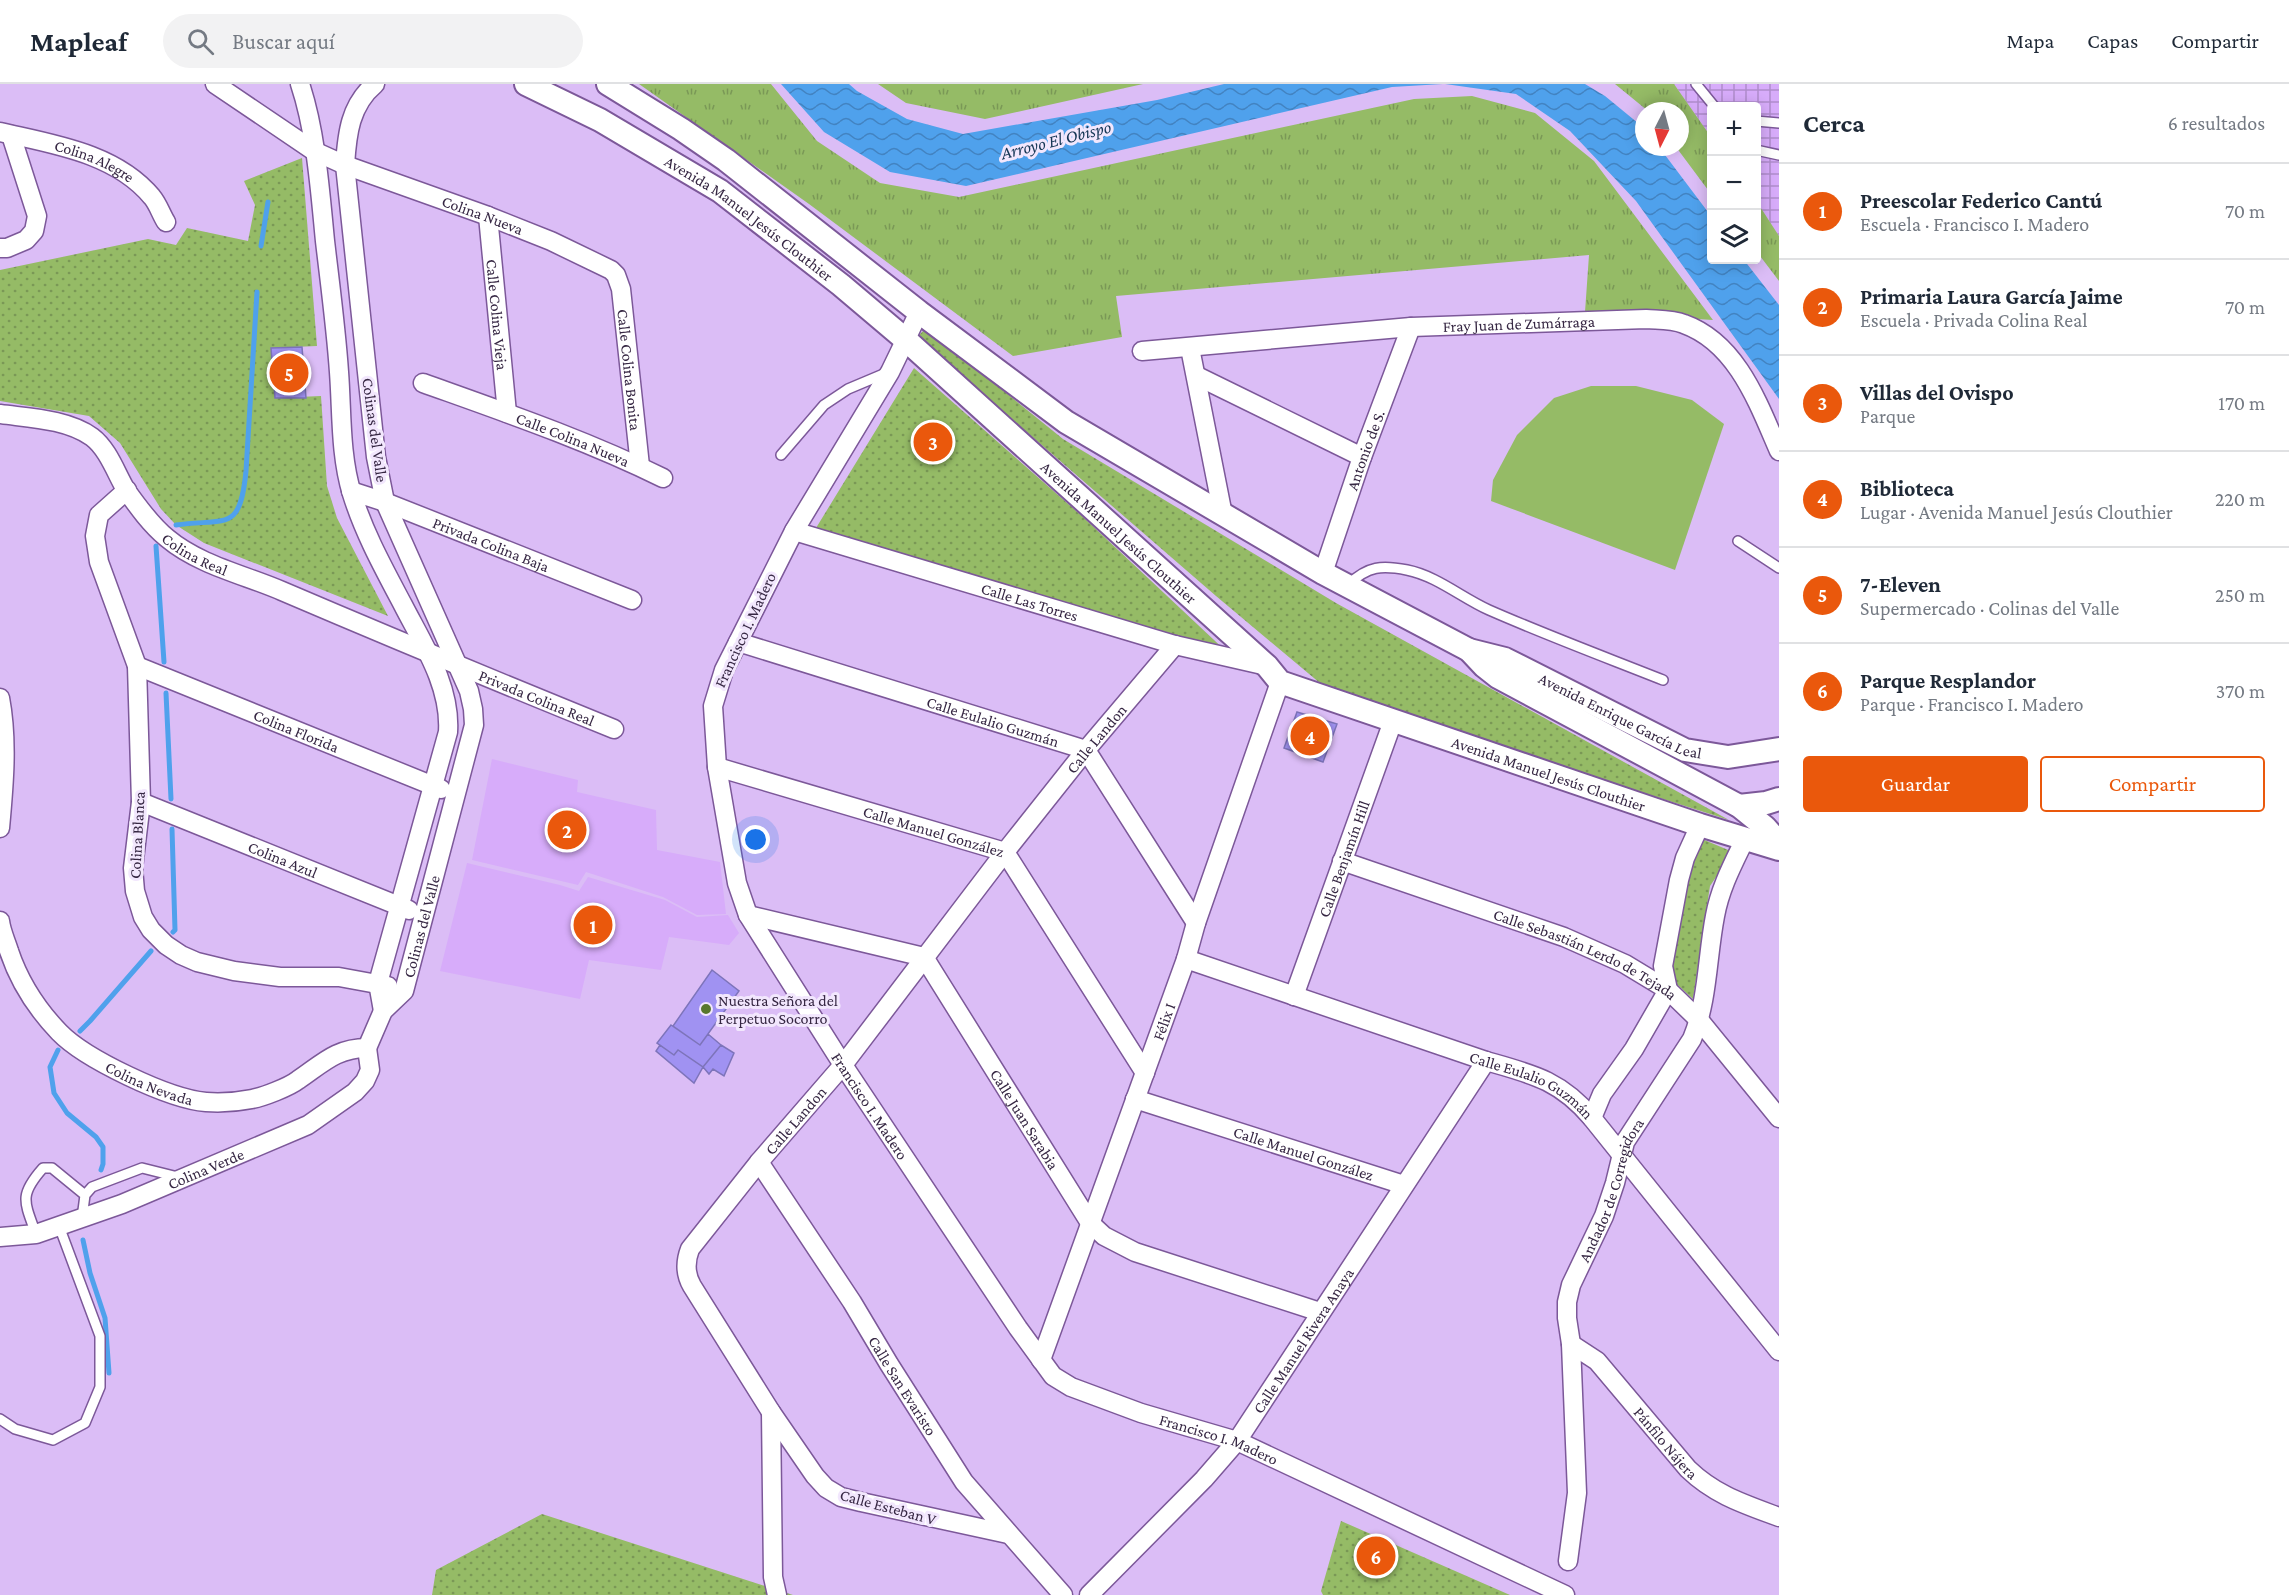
<!DOCTYPE html>
<html lang="es">
<head>
<meta charset="utf-8">
<style>
  body { margin:0; font-family:"Crimson Pro",serif; background:#f2f2f3; color:#1f2937 }
  .controls { position:absolute; right:18px; top:18px; display:grid; overflow:hidden; border-radius:6px; box-shadow:0 3px 15px #0003 }
  .controls button { width:54px; height:54px; display:grid; place-items:center; padding:0; border:0; border-bottom:2px solid #e0e1e3; background:#fff; color:#1f2937; font:30px sans-serif }
  .compass { position:absolute; left:1635px; top:18px; width:54px; height:54px; border-radius:50%; background:#fff; box-shadow:0 3px 15px #0003; rotate:186deg }
  .you { position:absolute; left:756px; top:756px; width:21px; height:21px; margin:-15px; border:4px solid #fff; border-radius:50%; background:#1a73e8; box-shadow:0 0 0 9px #1a73e833 }
  .badge { display:grid; place-items:center; width:39px; height:39px; border-radius:50%; background:#ea580c; color:#fff; font-size:20px; font-weight:700 }
  .pin { position:absolute; translate:-50% -50%; border:3px solid #fff; box-shadow:0 2px 6px #0006 }
  .list { margin:0; padding:0; list-style:none }
  h2 { display:flex; justify-content:space-between; align-items:center; height:78px; margin:0; padding:0 24px; font-size:26px }
  h2 small { font-size:20px; font-weight:400; color:#747a83 }
  .list li { display:grid; grid-template-columns:39px 1fr auto; gap:18px; align-items:center; box-sizing:border-box; height:96px; padding:0 24px; border-top:2px solid #e0e1e3 }
  .list b { display:block; font-size:22px; white-space:nowrap }
  .list p { margin:0; font-size:20px; white-space:nowrap; color:#747a83 }
  .list em { font-size:20px; font-style:normal; color:#747a83 }
  .actions { display:flex; gap:12px; padding:18px 24px }
  .actions a { flex:1; padding:14px 0; border:2px solid #ea580c; border-radius:6px; text-align:center; font-size:21px; color:#ea580c }
  .actions .main { background:#ea580c; color:#fff }
  .icon { flex:none; width:33px; height:33px; fill:none; stroke:currentColor; stroke-width:2; stroke-linecap:round; stroke-linejoin:round }
  .map { position:relative; flex:none; width:1779px; height:1511px; overflow:hidden }
  header { display:flex; align-items:center; gap:36px; box-sizing:border-box; height:84px; padding:0 30px; background:#fff; border-bottom:2px solid #e0e1e3 }
  header strong { font-size:28px }
  nav { display:flex; gap:33px; margin-inline-start:auto; font-size:21px }
  .search { width:420px; height:54px; background:#f2f2f3; display:flex; align-items:center; gap:15px; box-sizing:border-box; padding:0 21px; border-radius:33px; color:#747a83; font-size:22px }
  main { display:flex }
  aside { flex:1; background:#fff }
  .map>svg:first-child { display:block }
  .built { fill:#d7acfa }
  .industrial { fill:url(#industrial-grid) }
  .grass { fill:url(#grass-tufts) }
  .park { fill:url(#park-dots) }
  .garden { fill:#95bb66 }
  .water { fill:url(#water-waves) }
  .lines { fill:none; stroke-linecap:round; stroke-linejoin:round }
  .stream { stroke:#4fa1ec; stroke-width:5 }
  .building { fill:#a092f2; stroke:#7d74ba; stroke-width:1.5 }
  .service-casing { stroke:#7c5899; stroke-width:12 }
  .minor-casing { stroke:#7c5899; stroke-width:21 }
  .tertiary-casing { stroke:#7c5899; stroke-width:26 }
  .service { stroke:#fff; stroke-width:9 }
  .minor { stroke:#fff; stroke-width:18 }
  .tertiary { stroke:#fff; stroke-width:22 }
  .poi-dot { fill:#58782e; stroke:#f2e7fd; stroke-width:2 }
  .labels { text-anchor:middle; dominant-baseline:central; stroke-width:6; stroke-linejoin:round; paint-order:stroke }
  .street-label { font-size:16px; fill:#362743; stroke:#f2e7fd }
  .poi-label { font-size:16px; fill:#362743; stroke:#f2e7fd; text-anchor:start }
  .water-label { font-size:18px; font-style:italic; fill:#153655; stroke:#f2e7fd }
</style>
</head>
<body>
<header>
<strong>Mapleaf</strong>
<div class="search"><svg class="icon" aria-label="search" viewBox="0 0 24 24"><circle cx="10" cy="10" r="6"/><path d="M15 15l6 6"/></svg>Buscar aquí</div>
<nav><a>Mapa</a><a>Capas</a><a>Compartir</a></nav>
</header>
<main>
<div class="map">
<svg width="1779" height="1511" viewBox="0 0 1779 1511">
  <defs>
    <pattern id="industrial-grid" width="8" height="8" patternUnits="userSpaceOnUse" patternTransform="scale(1.5)"><rect width="8" height="8" fill="#d7acfa"/><path d="M0 4h8M4 0v8" fill="none" stroke="#af8ccc"/></pattern>
    <pattern id="grass-tufts" width="24" height="20" patternUnits="userSpaceOnUse" patternTransform="scale(1.5)"><rect width="24" height="20" fill="#95bb66"/><path d="M3 7l-1-3M5 7V3M7 7l1-3M15 17l-1-3M17 17v-4M19 17l1-3" fill="none" stroke="#7a9856"/></pattern>
    <pattern id="park-dots" width="8" height="8" patternUnits="userSpaceOnUse" patternTransform="scale(1.5)"><rect width="8" height="8" fill="#95bb66"/><path d="M2 2h.1M6 6h.1" fill="none" stroke="#7a9856" stroke-width="1.8" stroke-linecap="round"/></pattern>
    <pattern id="water-waves" width="16" height="10" patternUnits="userSpaceOnUse" patternTransform="scale(1.5)"><rect width="16" height="10" fill="#4fa1ec"/><path d="M0 5q4-4 8 0t8 0" fill="none" stroke="#4283c1"/></pattern>
  </defs>
  <rect width="100%" height="100%" fill="#dbbdf6"/>
  <path class="built" d="M492 675 578 696 577 708 656 726 657 766 720 778 726 830 697 831 663 813 586 788 578 801 472 776Z
    M467 779 560 801 579 807 588 793 665 816 697 833 728 831 739 849 729 861 669 853 661 886 589 876 580 915 440 887Z"/>
  <path class="industrial" d="M1674 0H1779V152L1757 119 1756 22H1712L1711 53Z"/>
  <path class="grass" d="M639 0H771L817 57 880 99 959 113 1414 15 1472 12 1535 29 1594 77 1713 236 1585 228 1589 171 1116 212 1122 253 1013 272 809 120Z
    M878 0H1143L985 35 906 19Z
    M1615 0H1674L1711 53V110L1676 63H1680V27H1648Z
    M1757 118 1779 152V197L1757 168Z"/>
  <path class="park" d="M302 74 317 262 271 264 275 314 321 312 327 402 337 434 388 532 204 459 176 441 161 425 120 359 89 332 0 317V186L148 155 176 161 187 144 248 157 255 121 244 97Z
    M926 244 1063 355 1336 519 1729 736 1333 610 1216 512 917 253Z
    M914 284 1083 433 1230 571 816 444Z
    M1702 755 1733 768 1710 802 1693 915 1669 893 1689 777Z
    M542 1430 793 1511H432L436 1486Z
    M1341 1437 1510 1511H1323L1321 1507Z"/>
  <path class="garden" d="M1591 302H1636L1692 316 1724 340 1675 486 1491 417 1493 396 1517 351 1554 314Z"/>
  <path class="water" d="M781 0H849L857 7 907 35 963 50 1157 16 1224 0H1443L1392 3 966 102 890 88 824 48Z
    M1445 0H1585L1605 12 1644 44V63H1659L1711 132 1712 176H1744L1779 221V315L1636 117 1570 47 1516 10Z"/>
  <g class="lines">
    <path class="stream" d="M261 162 268 118
      M176 441C227 434 240 449 246 387L257 208
      M156 462 164 578
      M166 609 171 715
      M172 745 175 846 173 848
      M80 947 90 937 151 867
      M58 966 50 983 54 1009 67 1029 96 1053 103 1063V1080L101 1086
      M83 1156 90 1189 105 1234 109 1289"/>
  </g>
  <path class="building" d="M302 263 306 314H275L271 264Z
    M1297 628 1337 640 1323 678 1284 664Z
    M712 886 739 907 700 961 673 942Z
    M671 941 700 961 708 950 721 961 703 983 678 966 674 971 657 959Z
    M660 961 674 971 678 966 703 983 694 999 656 967Z
    M721 961 734 969 724 992 713 985 709 990 703 983Z"/>
  <g class="lines">
    <g class="service-casing">
      <path id="service" d="M1696 0 1714 22
        M1756 37 1779 39
        M1756 66 1779 71
        M781 371 824 321 848 305 886 289
        M1738 457 1779 484
        M1349 500C1368 482 1382 481 1407 486 1437 492 1462 514 1489 526 1546 551 1605 573 1663 596
        M82 1134 85 1111 92 1103 142 1084 178 1093
        M36 1150C24 1117 19 1111 43 1084H52L85 1111
        M0 1335 15 1345 53 1356 85 1339 100 1303V1252L59 1142"/>
    </g>
    <g class="minor-casing">
      <g id="minor">
        <path id="s1" d="M215 0 314 67 345 81 488 132 551 157 611 186 616 191 621 205 640 382"/>
        <path d="M300 0C316 48 320 106 325 157 330 200 336 244 339 288 342 328 340 371 352 410 364 449 384 485 403 521 423 560 451 602 448 648L378 899 383 927"/>
        <path id="s2" d="M0 48C52 60 116 69 152 113 158 120 161 130 166 138"/>
        <path id="s3" d="M488 132 507 329"/>
        <path d="M0 164H7L26 156 34 147 37 132 11 51"/>
        <path id="s4" d="M919 228 890 288 794 447 724 586 713 622 717 683 737 799 748 831 843 981 1018 1244 1053 1292 1071 1303 1141 1329 1237 1357 1565 1511"/>
        <path d="M1190 264 1223 431"/>
        <path id="s5" d="M1142 267 1411 243 1646 235C1658 236 1672 235 1684 240 1737 259 1758 319 1779 367"/>
        <path d="M1197 292 1362 373"/>
        <path id="s6" d="M423 299C504 328 586 356 663 394"/>
        <path id="s7" d="M0 330C29 334 67 335 92 353 108 365 116 389 126 406 138 423 151 441 167 454 199 481 245 491 282 507 392 554 503 600 614 645"/>
        <path d="M127 406 99 431 95 452 99 478 137 582 141 718 133 784 135 807 143 833 151 846 166 861 181 871 197 878 234 887 280 893H339L388 902"/>
        <path id="s8" d="M351 407 385 418 632 516"/>
        <path id="s9" d="M794 447 1175 561 1267 582"/>
        <path id="s10" d="M1323 489 1362 373 1411 243"/>
        <path id="s11" d="M738 558 1086 666 1196 839"/>
        <path id="s12" d="M137 582 441 705"/>
        <path d="M0 614C8 656 4 701 0 744"/>
        <path id="s13" d="M717 683 1005 768 1145 989"/>
        <path id="s14" d="M141 718 409 826"/>
        <path id="s15" d="M1342 777 1564 853 1625 880 1668 906 1700 937 1779 1034"/>
        <path id="s16" d="M748 831 924 873 1090 1139 1104 1152 1135 1168 1320 1228"/>
        <path id="s17" d="M0 837C1 847 6 857 9 867 19 897 37 925 59 948 85 975 169 1015 206 1018 221 1019 237 1018 252 1015 263 1013 289 1003 298 996 322 980 336 964 367 964"/>
        <path id="s18" d="M1186 875 1486 977C1532 990 1560 996 1592 1034L1779 1267"/>
        <path id="s19" d="M1294 912 1393 637"/>
        <path id="s20" d="M367 964 383 927 404 907 474 641 473 625 469 607 385 418 376 373 345 81C347 50 350 21 375 0"/>
        <path id="s21" d="M1135 1015 1404 1101"/>
        <path d="M1592 1034 1602 1010 1634 965 1668 906 1663 882 1679 796 1685 774 1700 741"/>
        <path id="s22" d="M759 1078 852 1218 889 1280 964 1398 1063 1511"/>
        <path id="s23" d="M0 1153 36 1150 122 1120 308 1041 355 1008 365 997 370 986 367 964"/>
        <path id="s24" d="M1571 1260 1597 1277 1688 1385C1715 1411 1744 1420 1779 1433"/>
        <path id="s25" d="M1041 1276 1186 875 1196 839 1280 598"/>
        <path d="M771 1328 773 1493 777 1511"/>
        <path id="s26" d="M1008 1450 861 1418 841 1413 826 1404 815 1392 771 1328 692 1202C685 1190 685 1178 690 1165L759 1078 843 981 1005 768 1086 666 1175 561"/>
        <path id="s27" d="M1568 1477 1577 1409 1571 1260 1567 1234V1218L1571 1201 1604 1132 1615 1099 1625 1058 1692 955C1708 917 1707 873 1715 832 1720 804 1733 780 1745 755"/>
        <path id="s28" d="M1089 1511 1204 1395 1237 1357 1486 977"/>
      </g>
    </g>
    <g class="tertiary-casing">
      <g id="tertiary">
        <path id="s29" d="M526 0 600 36 720 107 841 201 906 256 1267 582 1280 598 1700 741 1779 765"/>
        <path d="M608 0 681 45 726 76 919 228 1066 338 1323 489 1469 566 1484 582 1498 593 1739 722 1765 743 1779 759"/>
        <path id="s30" d="M1469 566 1505 575 1685 666 1728 673 1779 665"/>
        <path d="M1739 722 1766 719 1779 715"/>
      </g>
    </g>
    <use href="#service" class="service"/>
    <use href="#minor" class="minor"/>
    <use href="#tertiary" class="tertiary"/>
  </g>
  <circle class="poi-dot" cx="706" cy="925" r="6"/>
  <g class="labels">
    <g class="street-label">
      <text stroke="none"><textPath href="#s2" startOffset="99">Colina Alegre</textPath></text>
      <text stroke="none"><textPath href="#s1" startOffset="300">Colina Nueva</textPath></text>
      <text stroke="none"><textPath href="#s29" startOffset="261">Avenida Manuel Jesús Clouthier</textPath></text>
      <text stroke="none"><textPath href="#s3" startOffset="99">Calle Colina Vieja</textPath></text>
      <text stroke="none"><textPath href="#s5" startOffset="378">Fray Juan de Zumárraga</textPath></text>
      <text stroke="none"><textPath href="#s1" startOffset="543">Calle Colina Bonita</textPath></text>
      <text transform="translate(375 346) rotate(82)">Colinas del Valle</text>
      <text stroke="none"><textPath href="#s6" startOffset="160">Calle Colina Nueva</textPath></text>
      <text stroke="none"><textPath href="#s10" startOffset="130">Antonio de S.</textPath></text>
      <text stroke="none"><textPath href="#s29" startOffset="747">Avenida Manuel Jesús Clouthier</textPath></text>
      <text stroke="none"><textPath href="#s8" startOffset="150">Privada Colina Baja</textPath></text>
      <text stroke="none"><textPath href="#s7" startOffset="255">Colina Real</textPath></text>
      <text stroke="none"><textPath href="#s9" startOffset="246">Calle Las Torres</textPath></text>
      <text transform="translate(745 546) rotate(-65)">Francisco I. Madero</text>
      <text stroke="none"><textPath href="#s7" startOffset="626">Privada Colina Real</textPath></text>
      <text stroke="none"><textPath href="#s30" startOffset="166">Avenida Enrique García Leal</textPath></text>
      <text stroke="none"><textPath href="#s11" startOffset="267">Calle Eulalio Guzmán</textPath></text>
      <text stroke="none"><textPath href="#s12" startOffset="172">Colina Florida</textPath></text>
      <text stroke="none"><textPath href="#s26" startOffset="1122">Calle Landon</textPath></text>
      <text stroke="none"><textPath href="#s29" startOffset="1251">Avenida Manuel Jesús Clouthier</textPath></text>
      <text stroke="none"><textPath href="#s13" startOffset="226">Calle Manuel González</textPath></text>
      <text transform="translate(137 751) rotate(-87)">Colina Blanca</text>
      <text stroke="none"><textPath href="#s19" startOffset="146">Calle Benjamín Hill</textPath></text>
      <text stroke="none"><textPath href="#s14" startOffset="153">Colina Azul</textPath></text>
      <text stroke="none"><textPath href="#s20" startOffset="136">Colinas del Valle</textPath></text>
      <text stroke="none"><textPath href="#s15" startOffset="261">Calle Sebastián Lerdo de Tejada</textPath></text>
      <text stroke="none"><textPath href="#s25" startOffset="360">Félix I</textPath></text>
      <text stroke="none"><textPath href="#s17" startOffset="232">Colina Nevada</textPath></text>
      <text stroke="none"><textPath href="#s18" startOffset="369">Calle Eulalio Guzmán</textPath></text>
      <text stroke="none"><textPath href="#s4" startOffset="885">Francisco I. Madero</textPath></text>
      <text stroke="none"><textPath href="#s16" startOffset="372">Calle Juan Sarabia</textPath></text>
      <text stroke="none"><textPath href="#s26" startOffset="636">Calle Landon</textPath></text>
      <text stroke="none"><textPath href="#s21" startOffset="177">Calle Manuel González</textPath></text>
      <text stroke="none"><textPath href="#s23" startOffset="218">Colina Verde</textPath></text>
      <text stroke="none"><textPath href="#s27" startOffset="381">Andador de Corregidora</textPath></text>
      <text stroke="none"><textPath href="#s28" startOffset="334">Calle Manuel Rivera Anaya</textPath></text>
      <text stroke="none"><textPath href="#s22" startOffset="266">Calle San Evaristo</textPath></text>
      <text stroke="none"><textPath href="#s4" startOffset="1389">Francisco I. Madero</textPath></text>
      <text stroke="none"><textPath href="#s24" startOffset="138">Pánfilo Nájera</textPath></text>
      <text transform="translate(888 1423) rotate(15)">Calle Esteban V</text>
    </g>
    <g class="poi-label">
      <text x="718" y="916">Nuestra Señora del<tspan x="718" dy="18">Perpetuo Socorro</tspan></text>
    </g>
    <g class="water-label">
      <text transform="translate(1056 56) rotate(-14)">Arroyo El Obispo</text>
    </g>
  </g>
</svg>
<div class="controls">
<button>+</button>
<button>−</button>
<button><svg class="icon" aria-label="layers" viewBox="0 0 24 24"><path d="M12 4l9 5-9 5-9-5zM3 14l9 5 9-5"/></svg></button>
</div>
<svg class="compass" viewBox="-18 -18 36 36"><path d="M0-13l5 13h-10z" fill="#e53935"/><path d="M0 13l5-13h-10z" fill="#747a83"/></svg>
<div class="you"></div>
<div class="pin badge" style="left:593px;top:841px">1</div>
<div class="pin badge" style="left:567px;top:746px">2</div>
<div class="pin badge" style="left:933px;top:358px">3</div>
<div class="pin badge" style="left:1310px;top:652px">4</div>
<div class="pin badge" style="left:289px;top:289px">5</div>
<div class="pin badge" style="left:1376px;top:1472px">6</div>
</div>
<aside>
<h2>Cerca<small>6 resultados</small></h2>
<ul class="list">
<li><span class="badge">1</span><div><b>Preescolar Federico Cantú</b><p>Escuela · Francisco I. Madero</p></div><em>70 m</em></li>
<li><span class="badge">2</span><div><b>Primaria Laura García Jaime</b><p>Escuela · Privada Colina Real</p></div><em>70 m</em></li>
<li><span class="badge">3</span><div><b>Villas del Ovispo</b><p>Parque</p></div><em>170 m</em></li>
<li><span class="badge">4</span><div><b>Biblioteca</b><p>Lugar · Avenida Manuel Jesús Clouthier</p></div><em>220 m</em></li>
<li><span class="badge">5</span><div><b>7-Eleven</b><p>Supermercado · Colinas del Valle</p></div><em>250 m</em></li>
<li><span class="badge">6</span><div><b>Parque Resplandor</b><p>Parque · Francisco I. Madero</p></div><em>370 m</em></li>
</ul>
<div class="actions"><a class="main">Guardar</a><a>Compartir</a></div>
</aside>
</main>
</body>
</html>
